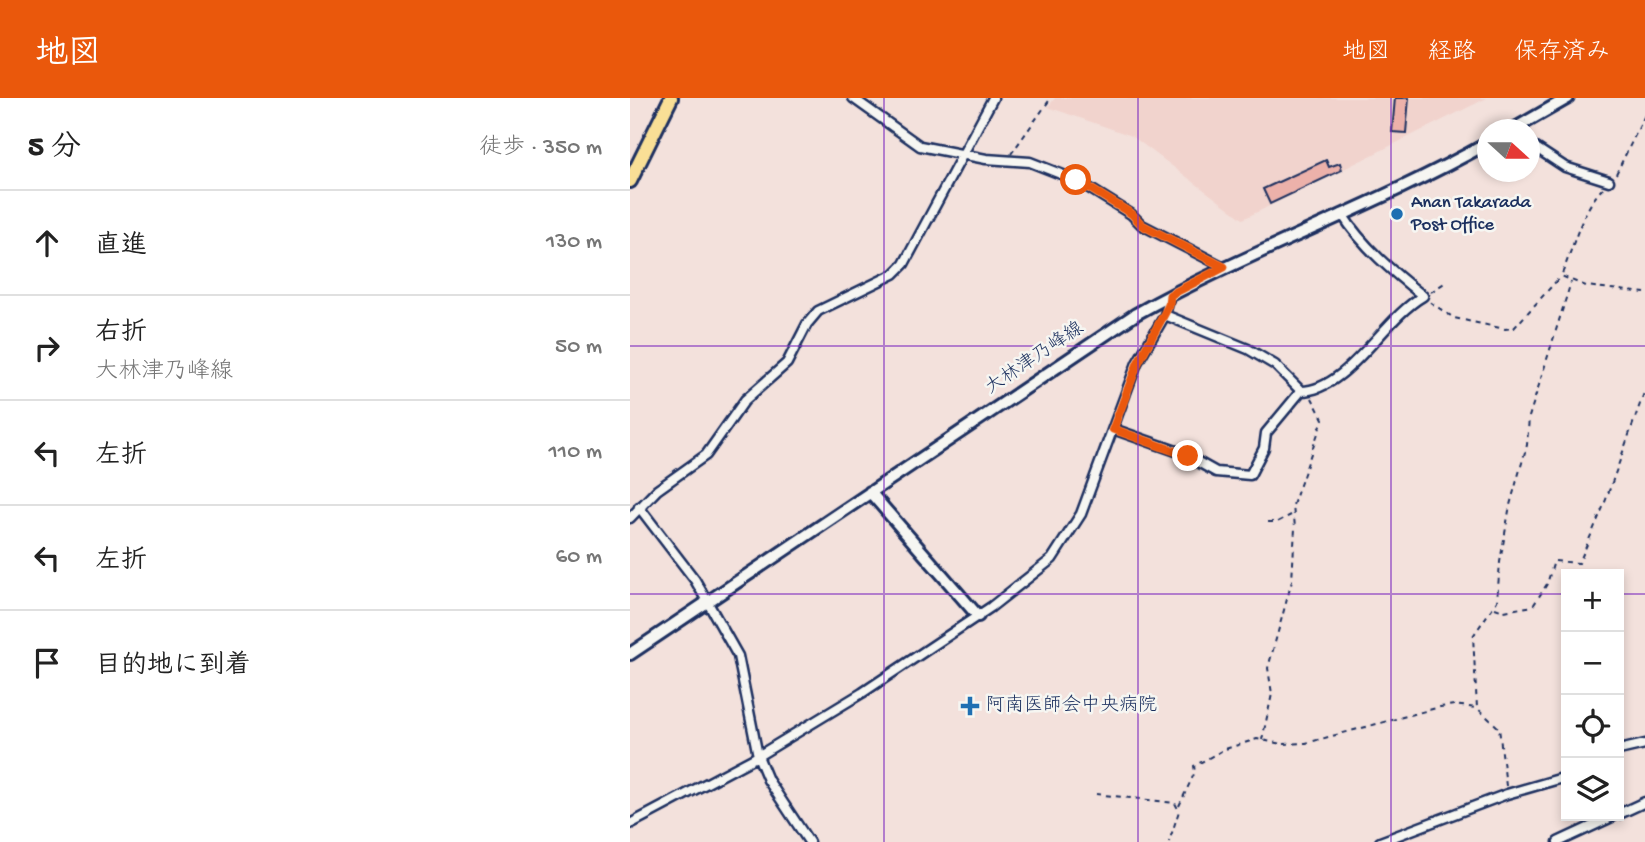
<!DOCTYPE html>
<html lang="ja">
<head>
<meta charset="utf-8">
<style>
  body { margin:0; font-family:"Gochi Hand","Klee One",sans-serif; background:#f6f6f6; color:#222 }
  .controls { position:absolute; right:21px; bottom:21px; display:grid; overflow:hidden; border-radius:0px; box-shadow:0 4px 10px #0003 }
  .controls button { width:63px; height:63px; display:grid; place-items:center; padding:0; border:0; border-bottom:2px solid #e0e0e0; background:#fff; color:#222; font:35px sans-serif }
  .compass { position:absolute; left:847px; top:21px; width:63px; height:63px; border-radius:50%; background:#fff; box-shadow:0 4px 10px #0003; rotate:111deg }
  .stop { position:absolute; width:21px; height:21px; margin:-16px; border:5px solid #ea580c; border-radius:50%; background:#fff }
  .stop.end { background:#ea580c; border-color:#fff; box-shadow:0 2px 7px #0008 }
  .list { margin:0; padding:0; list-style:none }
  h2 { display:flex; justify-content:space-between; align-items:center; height:91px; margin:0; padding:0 28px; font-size:30px }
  h2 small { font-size:23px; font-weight:400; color:#767676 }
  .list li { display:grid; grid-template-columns:46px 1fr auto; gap:21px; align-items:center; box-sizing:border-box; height:105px; padding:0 28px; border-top:2px solid #e0e0e0 }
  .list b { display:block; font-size:26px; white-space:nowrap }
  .list p { margin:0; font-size:23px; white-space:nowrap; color:#767676 }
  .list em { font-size:23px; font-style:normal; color:#767676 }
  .icon { flex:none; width:38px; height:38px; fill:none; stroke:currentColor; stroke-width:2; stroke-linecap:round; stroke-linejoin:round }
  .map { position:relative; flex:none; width:1015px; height:744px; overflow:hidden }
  header { display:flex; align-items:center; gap:42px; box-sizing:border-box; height:98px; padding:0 35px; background:#ea580c; color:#fff }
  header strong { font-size:33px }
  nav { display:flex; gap:38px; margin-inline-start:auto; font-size:24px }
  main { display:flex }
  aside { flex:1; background:#fff }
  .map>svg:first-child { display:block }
  .built { fill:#f1d3cd }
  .building { fill:#ecb1aa; stroke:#1b2f5e; stroke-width:2 }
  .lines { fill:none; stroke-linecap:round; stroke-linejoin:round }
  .street-casing { stroke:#1b2f5e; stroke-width:13 }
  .secondary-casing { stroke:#1b2f5e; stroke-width:16 }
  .primary-casing { stroke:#1b2f5e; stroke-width:18 }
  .path { stroke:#1b2f5e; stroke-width:2; stroke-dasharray:5 5; stroke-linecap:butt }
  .street { stroke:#f6f6f2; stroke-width:8 }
  .secondary { stroke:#f6f6f2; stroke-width:10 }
  .primary { stroke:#f9df96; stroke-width:12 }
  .route { stroke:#ea580c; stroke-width:9 }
  .grid { fill:none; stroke:#7b2cbf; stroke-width:2; stroke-opacity:0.55 }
  .poi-dot { fill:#1f6fb2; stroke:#f6f6f2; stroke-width:2.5 }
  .labels { text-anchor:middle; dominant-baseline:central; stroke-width:5; stroke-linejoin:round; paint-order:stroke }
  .poi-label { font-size:19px; fill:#1b2f5e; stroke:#f6f6f2; text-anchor:start }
  .street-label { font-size:19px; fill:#1b2f5e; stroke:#f6f6f2 }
</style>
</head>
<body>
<header>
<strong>地図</strong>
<nav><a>地図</a><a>経路</a><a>保存済み</a></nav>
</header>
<main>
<aside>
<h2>5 分<small>徒歩 · 350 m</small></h2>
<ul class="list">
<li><svg class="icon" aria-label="ahead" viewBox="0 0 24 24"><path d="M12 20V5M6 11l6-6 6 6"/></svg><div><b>直進</b></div><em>130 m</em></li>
<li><svg class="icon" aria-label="right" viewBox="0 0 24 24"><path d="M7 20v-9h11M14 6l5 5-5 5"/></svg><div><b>右折</b><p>大林津乃峰線</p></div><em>50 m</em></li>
<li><svg class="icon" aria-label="left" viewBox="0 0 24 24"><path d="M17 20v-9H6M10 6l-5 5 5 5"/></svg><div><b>左折</b></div><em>110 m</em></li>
<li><svg class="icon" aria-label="left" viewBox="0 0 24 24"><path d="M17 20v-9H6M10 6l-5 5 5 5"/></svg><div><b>左折</b></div><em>60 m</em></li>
<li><svg class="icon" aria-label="arrive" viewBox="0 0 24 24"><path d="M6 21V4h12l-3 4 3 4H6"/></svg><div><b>目的地に到着</b></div></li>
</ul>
</aside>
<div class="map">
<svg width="1015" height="744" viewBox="0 0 1015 744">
  <rect width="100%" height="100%" fill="#f3e1dc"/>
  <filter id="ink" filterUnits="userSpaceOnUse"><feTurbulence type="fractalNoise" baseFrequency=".0143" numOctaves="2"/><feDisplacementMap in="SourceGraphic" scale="14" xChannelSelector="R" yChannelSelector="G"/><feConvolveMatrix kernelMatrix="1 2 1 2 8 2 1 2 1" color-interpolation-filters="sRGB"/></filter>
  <g filter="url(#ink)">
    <path class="built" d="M425 0H857L613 121 502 38 418 9Z"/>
    <path class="building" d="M765 0H779L776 35 762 34Z
      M696 62 699 69 710 65 712 72 640 106 633 91Z"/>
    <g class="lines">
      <g class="street-casing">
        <path id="street" d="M223 0 290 48 356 61 400 64 446 82 501 116 512 127 594 169
          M900 46 935 69 979 83
          M535 217 618 251 645 267 671 293C717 293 753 221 793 198 764 175 732 148 712 116
          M483 331 552 355 586 374 620 377 634 350 636 335 671 293
          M9 409 65 482 108 558 128 658 138 682 179 744
          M0 420 27 392 76 357 115 302 157 265 177 226 188 213 264 176 274 166 363 0
          M989 652 1015 646
          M989 716 1015 704
          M0 726 128 658 232 595 361 509 422 461 451 416 507 265 535 217 540 197
          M750 744 877 696 936 679
          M928 744 984 718"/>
      </g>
      <g class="secondary-casing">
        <path id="secondary" d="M882 32 938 0
          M240 394 348 518
          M0 556 506 216C620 152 744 109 858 45"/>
      </g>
      <g class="primary-casing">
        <path id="primary" d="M0 83 41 0"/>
      </g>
      <path class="path" d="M381 56 421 0
        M986 76 1015 17
        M973 90C950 114 944 149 931 178L956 188 1015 195
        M801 194 816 184
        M800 204 824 220 875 231 884 230 930 179
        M638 424H647L661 417
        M865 510 874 513 903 508 917 486 924 463 949 465 974 407 1015 292
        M632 642 642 596 638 570 662 483 665 430 663 407 693 321 682 300
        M876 688 869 630 847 610 843 538 867 503 870 464 880 407 897 347 899 319 941 184
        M466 696 545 705 549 713 539 744
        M549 708 565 674 564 668 595 651 627 641 652 646 676 645 810 609 824 607 846 610"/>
      <use href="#street" class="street"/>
      <use href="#secondary" class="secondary"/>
      <use href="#primary" class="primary"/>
    </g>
  </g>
  <g class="lines" filter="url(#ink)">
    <path class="route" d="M446 82 502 116 512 127 594 169 540 197 539 207 508 265 483 331 558 358"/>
  </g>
  <path class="grid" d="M254 0V744M508 0V744M761 0V744M0 248H1015M0 496H936M989 496H1015"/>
  <g class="poi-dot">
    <circle cx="767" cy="116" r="7"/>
    <path d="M336.5 597.5h7v7h7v7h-7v7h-7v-7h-7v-7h7z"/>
  </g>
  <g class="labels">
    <g class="poi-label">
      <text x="781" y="105">Anan Takarada<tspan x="781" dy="22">Post Office</tspan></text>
      <text x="356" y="608">阿南医師会中央病院</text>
    </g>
    <g class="street-label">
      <text transform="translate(405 261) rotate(-34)">大林津乃峰線</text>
    </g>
  </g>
</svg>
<div class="controls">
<button>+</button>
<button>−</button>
<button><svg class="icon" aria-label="locate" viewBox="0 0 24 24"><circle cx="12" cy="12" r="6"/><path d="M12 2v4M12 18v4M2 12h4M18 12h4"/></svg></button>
<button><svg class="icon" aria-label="layers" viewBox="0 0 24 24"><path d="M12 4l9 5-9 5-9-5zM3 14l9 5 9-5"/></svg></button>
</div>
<svg class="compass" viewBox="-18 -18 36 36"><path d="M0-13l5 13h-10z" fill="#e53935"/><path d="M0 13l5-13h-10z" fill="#767676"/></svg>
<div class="stop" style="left:446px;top:82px"></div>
<div class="stop end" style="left:558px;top:358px"></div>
</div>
</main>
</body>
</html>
